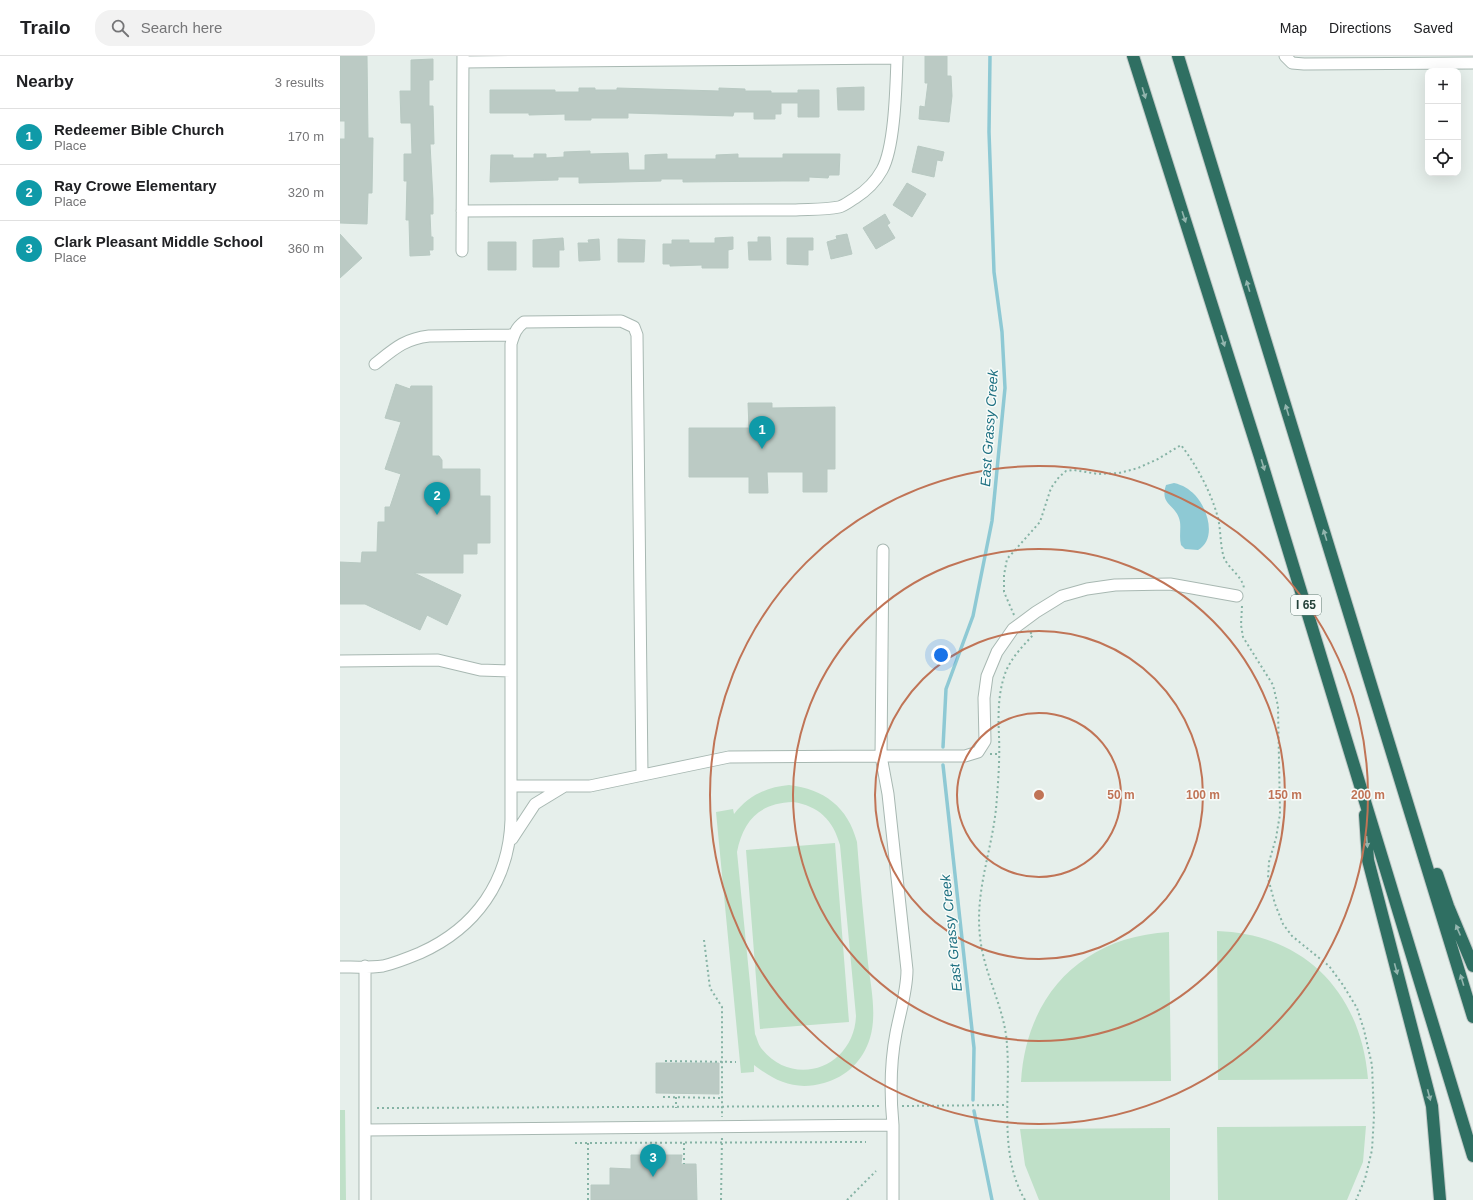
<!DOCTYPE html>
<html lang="en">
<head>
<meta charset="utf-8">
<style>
  body { margin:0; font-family:Arial,sans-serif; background:#f2f2f2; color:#202124 }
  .controls { position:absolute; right:12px; top:12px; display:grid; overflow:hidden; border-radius:8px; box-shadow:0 4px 16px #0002 }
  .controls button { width:36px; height:36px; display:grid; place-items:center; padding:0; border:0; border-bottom:1px solid #e0e0e0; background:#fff; color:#202124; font:20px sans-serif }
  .you { position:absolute; left:601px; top:599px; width:14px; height:14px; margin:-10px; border:3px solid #fff; border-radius:50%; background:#1a73e8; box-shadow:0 0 0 6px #1a73e833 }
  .badge { display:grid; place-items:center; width:26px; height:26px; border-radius:50%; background:#7f4e3f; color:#fff; font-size:13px; font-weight:700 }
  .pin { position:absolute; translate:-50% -33px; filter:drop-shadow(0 1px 2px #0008) }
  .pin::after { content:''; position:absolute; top:21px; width:14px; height:12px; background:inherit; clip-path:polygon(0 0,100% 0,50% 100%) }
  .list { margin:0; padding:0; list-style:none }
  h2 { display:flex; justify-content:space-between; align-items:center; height:52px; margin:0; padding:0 16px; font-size:17px }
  h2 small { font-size:13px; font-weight:400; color:#757577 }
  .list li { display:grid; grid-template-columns:26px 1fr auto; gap:12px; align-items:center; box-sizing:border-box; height:56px; padding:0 16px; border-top:1px solid #e0e0e0 }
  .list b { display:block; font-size:15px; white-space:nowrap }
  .list p { margin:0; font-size:13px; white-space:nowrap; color:#757577 }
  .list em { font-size:13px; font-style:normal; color:#757577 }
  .icon { flex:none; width:22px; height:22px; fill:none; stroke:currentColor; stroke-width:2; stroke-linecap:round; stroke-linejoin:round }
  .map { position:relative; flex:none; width:1133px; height:1144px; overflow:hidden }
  header { display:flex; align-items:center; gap:24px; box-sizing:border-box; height:56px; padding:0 20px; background:#fff; border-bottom:1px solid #e0e0e0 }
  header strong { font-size:19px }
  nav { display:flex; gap:22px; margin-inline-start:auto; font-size:14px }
  .search { width:280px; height:36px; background:#f2f2f2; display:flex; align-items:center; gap:10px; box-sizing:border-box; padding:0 14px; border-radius:16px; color:#757577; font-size:15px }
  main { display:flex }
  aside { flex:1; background:#fff }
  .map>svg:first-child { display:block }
  .green { fill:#bfe0c8; fill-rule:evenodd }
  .water { fill:#8ec9d4 }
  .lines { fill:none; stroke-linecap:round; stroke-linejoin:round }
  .stream { stroke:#8ec9d4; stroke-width:3.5 }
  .building { fill:#bbcac4; stroke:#b8c9c2 }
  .minor-casing { stroke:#a8b8b2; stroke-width:13 }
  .highway-casing { stroke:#c2cac8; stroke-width:14 }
  .path { stroke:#86b3a5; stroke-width:2; stroke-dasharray:2 3; stroke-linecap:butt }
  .minor { stroke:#fff; stroke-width:11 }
  .highway { stroke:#2f6f62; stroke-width:12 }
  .oneway { fill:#93b5ae }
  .ring { fill:none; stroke:#c07456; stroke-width:2 }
  .labels { text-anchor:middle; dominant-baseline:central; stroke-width:3; stroke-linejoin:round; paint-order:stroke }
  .shield { fill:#f7fbf9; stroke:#637a73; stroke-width:1 }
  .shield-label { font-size:12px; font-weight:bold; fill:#24423a }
  .water-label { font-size:14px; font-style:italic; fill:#1c6f80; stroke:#f7fbf9 }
  .centre { fill:#c07456; stroke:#f7fbf9; stroke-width:2 }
  .ring-label { font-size:12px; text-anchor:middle; font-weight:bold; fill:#c07456; stroke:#f7fbf9; stroke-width:3; stroke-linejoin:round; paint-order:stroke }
</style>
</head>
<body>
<header>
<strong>Trailo</strong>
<div class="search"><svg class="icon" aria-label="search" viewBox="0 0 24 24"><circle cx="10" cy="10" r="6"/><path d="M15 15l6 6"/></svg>Search here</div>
<nav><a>Map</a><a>Directions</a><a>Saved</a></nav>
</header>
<main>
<aside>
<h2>Nearby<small>3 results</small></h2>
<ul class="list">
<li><span class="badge" style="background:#0f9aa8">1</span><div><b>Redeemer Bible Church</b><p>Place</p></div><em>170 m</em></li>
<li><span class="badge" style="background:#0f9aa8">2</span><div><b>Ray Crowe Elementary</b><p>Place</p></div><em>320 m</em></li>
<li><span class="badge" style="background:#0f9aa8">3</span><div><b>Clark Pleasant Middle School</b><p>Place</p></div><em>360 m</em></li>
</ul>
</aside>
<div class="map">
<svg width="1133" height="1144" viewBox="0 0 1133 1144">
  <rect width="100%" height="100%" fill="#e6efeb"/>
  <path class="green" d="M449 729C484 733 508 751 517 786 520 826 524 866 528 907 531 931 537 959 530 982 523 1005 506 1021 484 1027 456 1035 436 1026 414 1009V1016L401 1017 376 756 393 753 394 758C408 740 426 731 449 729ZM453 746C479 750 493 764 500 789L516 960C514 1011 454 1034 421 992 418 988 417 982 415 978L397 796C403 765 419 747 453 746Z
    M495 787 509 966 420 973 406 794Z
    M877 875C965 878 1021 937 1028 1023L878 1024Z
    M829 876 831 1025 681 1026C686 939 742 881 829 876Z
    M0 1054H5L6 1144H0Z
    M1026 1070 1023 1106 1007 1144H878L877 1071Z
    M830 1072V1144H699L685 1109 680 1073Z"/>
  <path class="water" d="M834 427C843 429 849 433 855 439 868 453 877 483 858 494L845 493 841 489C839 481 841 473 840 466 837 448 819 450 826 429Z"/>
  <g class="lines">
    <path class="stream" d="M603 691 606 633 633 560 652 465 665 332 662 276 654 216 649 76 650 0
      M603 709 634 992 633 1044
      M634 1055 652 1144"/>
  </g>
  <path class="building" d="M0 0H27L28 82H33L32 137H28L27 168 0 167V83H5V65H0Z
    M585 0H607V20H611L612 40 609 66 579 63 580 50 585 51 588 27H585Z
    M93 3V24H89V50H93L94 88H90L93 143V158H90L91 181H93V194H89L90 199 70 200 69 164H66L67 125H64V98H72L71 67H61L60 35H71V4Z
    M524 31V54H498L497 32Z
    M239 32H255V34H277V32L379 35V32L405 33V35H431V37H458V34H479V61H458V47H441V58H435V63H414V56H394L393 60 288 57V62H251V64H225V58L189 59V57H150V34H215V36H239Z
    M578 90 604 96 602 105 597 104 594 121 572 116Z
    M250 95V98L288 97 289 114H305V99L327 98V103H376V99L398 98V102H443V98H500L499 119H489L488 122 469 121V125H443L343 126V123H321V125L239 127V121H218V124L150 126 151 99H173V102H194V98H206V102L224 101V96Z
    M567 127 586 138 572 161 553 149Z
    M545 158 550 167 547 169 555 182 536 193 523 172Z
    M0 178 22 202 0 222Z
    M507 178 512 198 491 203 487 186 497 183 496 180Z
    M393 181V193L388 194V212H362V209L330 210V208H323V188H332V184H349V187H375V182Z
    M418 181H430L431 204H409L408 186H418Z
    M223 182 224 194H219V211H193V184Z
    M447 182H473V194H468V209L447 208Z
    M259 183 260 204 239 205 238 187H249L248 184Z
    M278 183 305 184 304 206H278Z
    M148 186H176V214H148Z
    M56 328 70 333 71 330H92V400H99L102 404V413H140V440H150V487H137V498H123V517H74L121 539 107 569 87 559 80 574 25 548H0V506L21 507 22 496H37L38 466H45V451H50L61 418 45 413 61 366 45 362Z
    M408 347H432V352L495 351V413H487V436H463V416H427L428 437H409V421H349V372H409Z
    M316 1007H379V1038L316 1037Z
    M291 1099H342L341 1108H356L357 1144H251V1129H270V1112L291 1113Z"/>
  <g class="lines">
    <g class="minor-casing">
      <path id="minor" d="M945 0 952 7 964 8 1133 7
        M123 6 557 2V0
        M122 155 453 154C468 153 484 154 499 151 504 150 510 145 515 142 526 135 536 125 542 114 555 91 556 29 557 2
        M122 195 123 0
        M35 308C54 293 64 283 89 280L173 279
        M543 494 541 700H625L638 696 645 685 644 642 647 620 657 596 673 573 696 556 722 540 747 533 775 529 830 528 897 540
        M0 605 98 604 140 614 171 615
        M171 730H250L389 701 541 700 548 738 567 914C567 935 560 956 556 977 550 1008 550 1038 553 1069
        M172 783 195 748 223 731
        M0 911C14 911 29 912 43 910 56 907 68 902 80 897 136 872 169 825 171 764V288C174 278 176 272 184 266L281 265 294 271 297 279 302 719
        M25 1074V910
        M25 1144V1074L553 1069V1144"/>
    </g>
    <g class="highway-casing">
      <path id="highway" d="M793 0 920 401 1133 1100
        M838 0 1133 961
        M1025 759 1028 804 1092 1050 1100 1144
        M1097 818 1108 850 1133 910"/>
    </g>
    <path class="path" d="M902 550 901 569 903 581 933 629 938 650 940 758 936 782 929 806 928 822 935 848 943 868 952 880 989 910 1003 929 1017 952 1024 974 1032 1009 1034 1060 1032 1094 1025 1123 1016 1144
      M674 559 664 536V519L667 503 700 466 711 432 719 421 726 415 734 414 758 418 779 417 798 412 818 403 841 389C857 410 871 436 878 462 881 475 880 489 884 502 889 513 902 520 904 532
      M650 698H659
      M364 884 370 932 382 951V1061
      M325 1005 396 1006
      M323 1041 382 1042
      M336 1041V1052
      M562 1050 667 1049
      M37 1052 542 1050
      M235 1087 526 1086
      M344 1087V1108
      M248 1144V1087
      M381 1144 382 1081
      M507 1144 536 1115
      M685 1144C658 1098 671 1040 667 989 665 952 644 919 640 881 635 835 651 798 656 753 658 729 660 704 659 680 658 658 658 636 666 615 672 601 683 590 693 579L688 574"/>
    <use href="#minor" class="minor"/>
    <use href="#highway" class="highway"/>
  </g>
  <defs><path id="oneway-solid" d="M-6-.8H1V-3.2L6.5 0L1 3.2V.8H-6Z"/></defs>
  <g class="oneway">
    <use href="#oneway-solid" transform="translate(804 37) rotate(73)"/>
    <use href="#oneway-solid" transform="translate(844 161) rotate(72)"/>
    <use href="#oneway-solid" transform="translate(908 230) rotate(-107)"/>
    <use href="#oneway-solid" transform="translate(883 285) rotate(72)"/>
    <use href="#oneway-solid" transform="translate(947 354) rotate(-107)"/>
    <use href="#oneway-solid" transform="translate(923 409) rotate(73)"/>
    <use href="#oneway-solid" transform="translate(985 479) rotate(-107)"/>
    <use href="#oneway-solid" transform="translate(1027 786) rotate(85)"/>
    <use href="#oneway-solid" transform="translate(1118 874) rotate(-113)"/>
    <use href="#oneway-solid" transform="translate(1056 913) rotate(75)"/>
    <use href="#oneway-solid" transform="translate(1122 924) rotate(-107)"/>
    <use href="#oneway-solid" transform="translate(1089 1039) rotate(75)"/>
  </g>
  <g class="ring">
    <circle cx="699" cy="739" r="82"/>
    <circle cx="699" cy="739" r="164"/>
    <circle cx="699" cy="739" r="246"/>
    <circle cx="699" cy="739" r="329"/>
  </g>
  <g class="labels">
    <rect class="shield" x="951" y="539" width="30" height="20" rx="3"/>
    <g class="shield-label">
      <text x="966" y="549">I 65</text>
    </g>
    <g class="water-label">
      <text transform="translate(649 372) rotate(-86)">East Grassy Creek</text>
      <text transform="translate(611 877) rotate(-96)">East Grassy Creek</text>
    </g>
  </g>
  <circle cx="699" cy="739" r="6" class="centre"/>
  <g class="ring-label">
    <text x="781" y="743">50 m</text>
    <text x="863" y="743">100 m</text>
    <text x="945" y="743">150 m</text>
    <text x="1028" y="743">200 m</text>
  </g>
</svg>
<div class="controls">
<button>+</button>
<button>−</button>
<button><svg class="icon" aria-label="locate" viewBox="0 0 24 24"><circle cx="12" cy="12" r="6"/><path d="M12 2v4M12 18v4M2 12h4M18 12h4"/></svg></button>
</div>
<div class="you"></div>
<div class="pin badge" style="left:422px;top:393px;background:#0f9aa8">1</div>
<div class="pin badge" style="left:97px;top:459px;background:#0f9aa8">2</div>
<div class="pin badge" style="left:313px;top:1121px;background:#0f9aa8">3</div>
</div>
</main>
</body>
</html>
